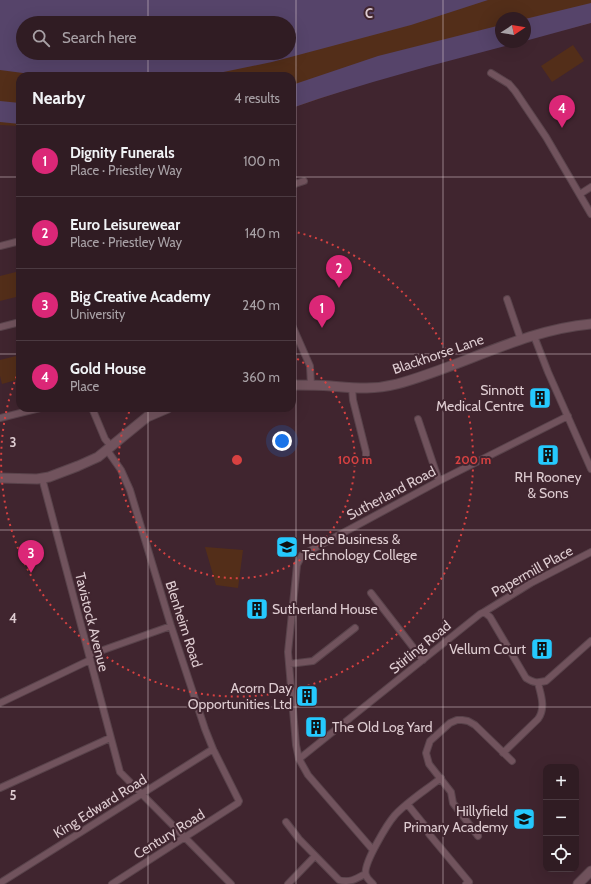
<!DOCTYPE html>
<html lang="en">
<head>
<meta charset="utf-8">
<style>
  body { margin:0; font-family:Cabin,sans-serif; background:#3c2930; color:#f1f3f6 }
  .controls { position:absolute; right:12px; bottom:12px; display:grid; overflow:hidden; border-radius:8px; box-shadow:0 4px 16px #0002 }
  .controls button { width:36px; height:36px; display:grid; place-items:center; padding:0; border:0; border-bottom:1px solid #4b3a41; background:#301c23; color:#f1f3f6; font:20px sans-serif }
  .compass { position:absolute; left:495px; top:12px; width:36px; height:36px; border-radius:50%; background:#301c23; box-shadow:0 4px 16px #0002; rotate:78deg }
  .you { position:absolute; left:282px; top:441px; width:14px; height:14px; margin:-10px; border:3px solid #fff; border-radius:50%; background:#1a73e8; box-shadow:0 0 0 6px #1a73e833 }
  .badge { display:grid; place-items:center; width:26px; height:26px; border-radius:50%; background:#db2777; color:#fff; font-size:13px; font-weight:700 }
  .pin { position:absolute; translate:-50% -33px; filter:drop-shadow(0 1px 2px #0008) }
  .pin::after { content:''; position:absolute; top:21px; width:14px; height:12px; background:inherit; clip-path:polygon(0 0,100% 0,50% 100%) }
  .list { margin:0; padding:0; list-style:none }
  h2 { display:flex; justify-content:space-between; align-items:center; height:52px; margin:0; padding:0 16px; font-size:17px }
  h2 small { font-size:13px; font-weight:400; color:#a8a1a6 }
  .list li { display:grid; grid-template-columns:26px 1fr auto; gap:12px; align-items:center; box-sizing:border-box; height:72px; padding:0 16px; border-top:1px solid #4b3a41 }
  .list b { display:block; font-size:15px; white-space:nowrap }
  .list p { margin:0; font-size:13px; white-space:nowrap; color:#a8a1a6 }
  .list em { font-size:13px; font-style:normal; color:#a8a1a6 }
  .icon { flex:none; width:22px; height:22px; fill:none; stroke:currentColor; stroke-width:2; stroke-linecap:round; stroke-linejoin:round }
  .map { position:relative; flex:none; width:591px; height:884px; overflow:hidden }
  .search { position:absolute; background:#301c23; box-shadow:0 4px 16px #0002; left:16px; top:16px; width:280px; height:44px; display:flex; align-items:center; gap:10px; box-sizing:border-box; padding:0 14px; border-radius:22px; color:#a8a1a6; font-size:15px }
  .panel { position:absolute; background:#301c23; box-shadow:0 4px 16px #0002; left:16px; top:72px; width:280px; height:340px; border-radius:12px }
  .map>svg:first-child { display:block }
  .green { fill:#532e19; fill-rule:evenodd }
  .water { fill:#56446a; fill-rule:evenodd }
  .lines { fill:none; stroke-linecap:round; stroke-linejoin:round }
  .street-casing { stroke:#59434b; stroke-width:8 }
  .secondary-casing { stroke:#59434b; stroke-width:11 }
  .street { stroke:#71535d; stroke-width:6 }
  .secondary { stroke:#71535d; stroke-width:9 }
  .grid { fill:none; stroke:#deccd1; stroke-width:1; stroke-opacity:0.55 }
  .ring { fill:none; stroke:#d74141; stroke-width:2; stroke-dasharray:2 4 }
  .labels { text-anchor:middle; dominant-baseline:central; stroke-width:4; stroke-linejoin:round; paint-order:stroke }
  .street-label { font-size:14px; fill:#deccd1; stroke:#40252f }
  .poi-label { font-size:14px; fill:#deccd1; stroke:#40252f; text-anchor:end }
  .grid-label { font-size:13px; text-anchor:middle; font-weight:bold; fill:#deccd1; stroke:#40252f; stroke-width:4; stroke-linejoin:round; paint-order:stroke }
  .centre { fill:#d74141; stroke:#40252f; stroke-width:2 }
  .ring-label { font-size:12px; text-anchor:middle; font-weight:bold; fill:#d74141; stroke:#40252f; stroke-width:4; stroke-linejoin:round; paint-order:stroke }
</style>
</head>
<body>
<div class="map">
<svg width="591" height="884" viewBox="0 0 591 884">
  <rect width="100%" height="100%" fill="#40252f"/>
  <path class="green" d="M0 0H591V23L525 40V18H501V42L387 76 292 108V76H20V126L0 125ZM23 23H289V53H23Z
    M573 45 584 61 552 82 541 66Z
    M20 271V296L0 301V276Z
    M20 355V379L2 384 0 376V360Z
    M205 547 243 550 238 588 216 585Z"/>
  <path class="water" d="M0 0H488L411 25 272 62 204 76H46L0 70ZM23 23H289V53H23Z
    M591 3V23L525 41V19Z
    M501 25V42H521C444 62 367 82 292 108V85L378 56Z
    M0 101 20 103V124L0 122Z"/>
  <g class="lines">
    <g class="street-casing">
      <path id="street" d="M491 73 509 84 515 91 546 137 591 214
        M292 185 304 181
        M580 194 591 187
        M0 246 20 241
        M507 299 521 340
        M292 325 310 366 311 385
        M0 327 20 322
        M534 336 548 372 591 469
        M352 388 353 400 366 452V461
        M92 408 105 439 111 446
        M0 418 40 408
        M418 419 439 481
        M107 450 121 470 130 490 171 626 205 729 213 749 239 801 238 803 112 884
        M42 478 120 772 231 884
        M371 593 423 660
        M484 612 531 583 591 552
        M89 655 171 626
        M289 664 313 661 355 628
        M0 703 90 660
        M503 753 538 719C546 708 541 695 538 683
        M299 759 480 614 484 612 490 617 526 678C534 683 537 683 546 681L591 641
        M0 788 110 738
        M408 805 425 826
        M286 822 299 839 339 880C350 883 356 879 365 874
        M429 834 469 882 466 884
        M478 836 453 803 451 792 429 764 426 753 430 741 450 723 457 720H462L468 721 475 725 512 761
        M373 850 308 775 299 759 296 745 288 652 297 565 302 555 439 481 568 416
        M0 883 213 749
        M288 884 315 856
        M373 884C370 881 367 879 366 875 362 865 388 823 395 815 408 801 426 790 441 778"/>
    </g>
    <g class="secondary-casing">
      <path id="secondary" d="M292 385C305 385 318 385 331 386 356 388 373 390 397 384 463 366 523 330 591 324
        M0 478 37 479 49 477 78 466 98 457 147 417 168 408
        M578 884 591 871"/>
    </g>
    <use href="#street" class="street"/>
    <use href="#secondary" class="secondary"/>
  </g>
  <path class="grid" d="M148 0V23M296 0V884M443 0V884M148 53V76M0 177H20M292 177H591M0 354H20M292 354H591M148 408V884M0 530H591M0 707H591"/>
  <g class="ring">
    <path d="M292 356A118 118 0 1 1 131 408"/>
    <path d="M292 231A236 236 0 1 1 20 368"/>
  </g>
  <defs>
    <g id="building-square" transform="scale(1.15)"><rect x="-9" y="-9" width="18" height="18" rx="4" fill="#25c9fe" stroke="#40252f"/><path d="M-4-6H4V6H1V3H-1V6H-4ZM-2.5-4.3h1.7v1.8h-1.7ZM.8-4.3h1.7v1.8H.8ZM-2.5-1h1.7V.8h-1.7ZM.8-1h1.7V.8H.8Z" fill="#111"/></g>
    <g id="university-square" transform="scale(1.15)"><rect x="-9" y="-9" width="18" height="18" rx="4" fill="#25c9fe" stroke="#40252f"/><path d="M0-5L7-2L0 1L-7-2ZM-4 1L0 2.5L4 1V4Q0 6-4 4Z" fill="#111"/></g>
    <g id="school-square" transform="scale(1.15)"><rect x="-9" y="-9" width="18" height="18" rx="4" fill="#25c9fe" stroke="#40252f"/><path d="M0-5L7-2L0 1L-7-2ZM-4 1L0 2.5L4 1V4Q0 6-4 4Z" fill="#111"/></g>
  </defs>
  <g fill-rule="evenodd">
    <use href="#building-square" x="540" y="398"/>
    <use href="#building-square" x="548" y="455"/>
    <use href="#university-square" x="287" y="547"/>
    <use href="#building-square" x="257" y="609"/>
    <use href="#building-square" x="542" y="649"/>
    <use href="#building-square" x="307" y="696"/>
    <use href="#building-square" x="316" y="727"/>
    <use href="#school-square" x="524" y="819"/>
  </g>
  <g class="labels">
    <g class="street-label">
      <text transform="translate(438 354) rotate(-19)">Blackhorse Lane</text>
      <text transform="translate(391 493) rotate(-28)">Sutherland Road</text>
      <text transform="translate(532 571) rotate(-29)">Papermill Place</text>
      <text transform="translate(92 622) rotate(76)">Tavistock Avenue</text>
      <text transform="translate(184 624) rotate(72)">Blenheim Road</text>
      <text transform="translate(420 647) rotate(-39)">Stirling Road</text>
      <text transform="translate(100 806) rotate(-32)">King Edward Road</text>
      <text transform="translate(169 834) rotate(-32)">Century Road</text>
    </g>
    <g class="poi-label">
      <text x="524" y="390">Sinnott<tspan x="524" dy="16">Medical Centre</tspan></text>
      <text x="548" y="477" text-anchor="middle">RH Rooney<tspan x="548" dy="16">&amp; Sons</tspan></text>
      <text x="302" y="539" text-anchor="start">Hope Business &amp;<tspan x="302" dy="16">Technology College</tspan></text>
      <text x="272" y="609" text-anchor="start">Sutherland House</text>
      <text x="526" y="649">Vellum Court</text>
      <text x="292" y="688">Acorn Day<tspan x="292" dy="16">Opportunities Ltd</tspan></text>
      <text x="332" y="727" text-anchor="start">The Old Log Yard</text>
      <text x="508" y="811">Hillyfield<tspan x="508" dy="16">Primary Academy</tspan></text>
    </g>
  </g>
  <g class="grid-label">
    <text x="369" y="18">C</text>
    <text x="13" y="447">3</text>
    <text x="13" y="623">4</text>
    <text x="13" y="800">5</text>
  </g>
  <circle cx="237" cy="460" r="6" class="centre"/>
  <g class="ring-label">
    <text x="355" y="464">100 m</text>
    <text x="473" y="464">200 m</text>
  </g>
</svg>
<div class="controls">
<button>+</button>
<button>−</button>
<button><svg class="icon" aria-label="locate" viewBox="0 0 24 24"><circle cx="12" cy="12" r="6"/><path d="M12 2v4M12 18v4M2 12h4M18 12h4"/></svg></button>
</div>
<svg class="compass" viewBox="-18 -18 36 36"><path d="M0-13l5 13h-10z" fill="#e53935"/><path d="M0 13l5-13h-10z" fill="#a8a1a6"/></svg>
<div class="you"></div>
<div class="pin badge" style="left:322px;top:328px">1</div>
<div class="pin badge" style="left:339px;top:288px">2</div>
<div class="pin badge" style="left:31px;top:573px">3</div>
<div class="pin badge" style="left:562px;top:128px">4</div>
<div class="search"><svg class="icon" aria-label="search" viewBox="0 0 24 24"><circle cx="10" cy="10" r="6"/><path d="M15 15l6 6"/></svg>Search here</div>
<section class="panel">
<h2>Nearby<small>4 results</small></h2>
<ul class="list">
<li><span class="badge">1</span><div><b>Dignity Funerals</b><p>Place · Priestley Way</p></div><em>100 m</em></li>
<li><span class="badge">2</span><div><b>Euro Leisurewear</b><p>Place · Priestley Way</p></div><em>140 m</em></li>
<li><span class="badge">3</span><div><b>Big Creative Academy</b><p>University</p></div><em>240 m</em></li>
<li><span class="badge">4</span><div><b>Gold House</b><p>Place</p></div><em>360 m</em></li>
</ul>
</section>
</div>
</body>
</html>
